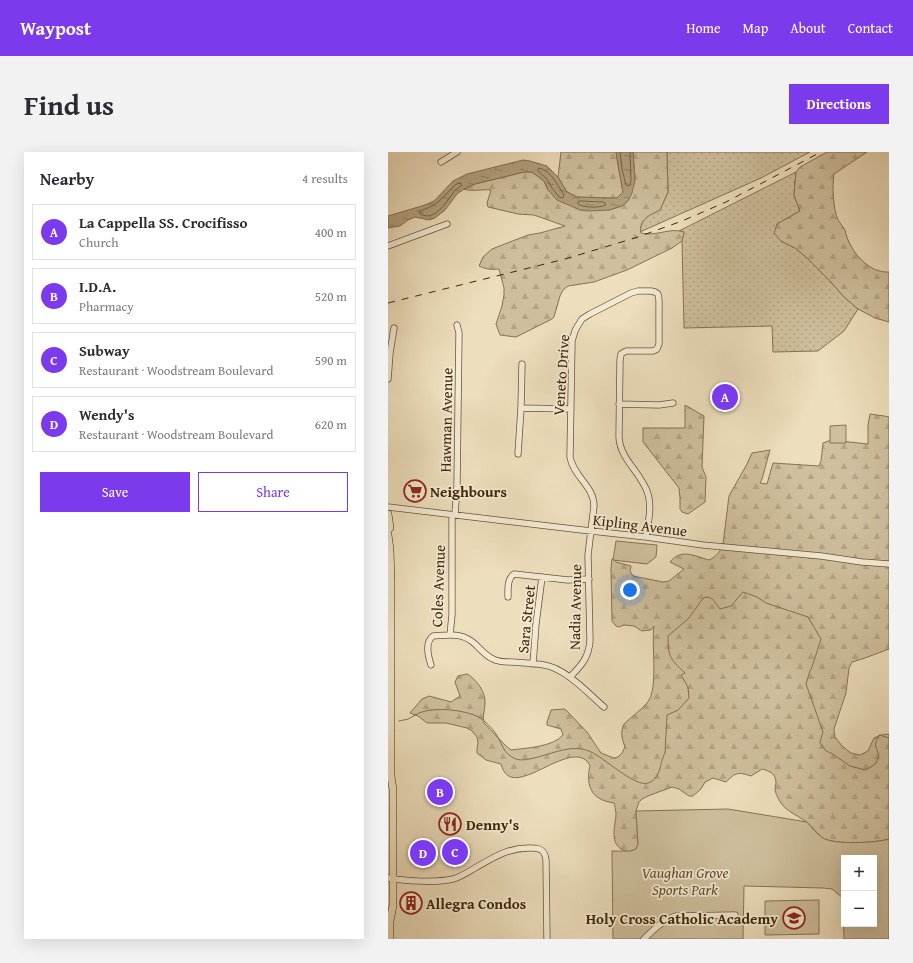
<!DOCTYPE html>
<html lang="en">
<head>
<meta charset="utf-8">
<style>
  body { margin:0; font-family:"Gentium Book Plus",serif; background:#f2f2f3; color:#2b2b33 }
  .controls { position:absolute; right:12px; bottom:12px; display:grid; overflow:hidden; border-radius:0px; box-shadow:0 4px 16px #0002 }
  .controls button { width:36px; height:36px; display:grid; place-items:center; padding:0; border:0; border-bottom:1px solid #e1e1e2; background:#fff; color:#2b2b33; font:20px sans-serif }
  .you { position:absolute; left:242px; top:438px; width:14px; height:14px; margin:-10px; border:3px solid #fff; border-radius:50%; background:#1a73e8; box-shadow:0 0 0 6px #1a73e833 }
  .badge { display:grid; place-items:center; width:26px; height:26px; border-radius:50%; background:#7c3aed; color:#fff; font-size:13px; font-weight:700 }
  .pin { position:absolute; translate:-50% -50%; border:2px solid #fff; box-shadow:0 1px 4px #0006 }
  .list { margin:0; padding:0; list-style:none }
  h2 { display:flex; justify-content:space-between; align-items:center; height:52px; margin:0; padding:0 16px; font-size:17px }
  h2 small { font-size:13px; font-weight:400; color:#7c7c81 }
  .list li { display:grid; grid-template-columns:26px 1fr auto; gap:12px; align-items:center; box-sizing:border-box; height:56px; margin:0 8px 8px; padding:0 8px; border:1px solid #e1e1e2; border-radius:0px }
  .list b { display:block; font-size:15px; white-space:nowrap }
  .list p { margin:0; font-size:13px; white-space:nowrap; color:#7c7c81 }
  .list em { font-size:13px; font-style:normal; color:#7c7c81 }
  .actions { display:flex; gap:8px; padding:12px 16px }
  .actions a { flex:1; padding:9px 0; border:1px solid #7c3aed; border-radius:0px; text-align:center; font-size:14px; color:#7c3aed }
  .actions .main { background:#7c3aed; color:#fff }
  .map { position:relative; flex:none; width:501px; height:787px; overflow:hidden; border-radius:0px }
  header { display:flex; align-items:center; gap:24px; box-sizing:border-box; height:56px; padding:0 20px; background:#7c3aed; color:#fff }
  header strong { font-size:19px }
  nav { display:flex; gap:22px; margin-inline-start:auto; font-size:14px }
  .intro { display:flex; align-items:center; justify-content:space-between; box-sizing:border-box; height:96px; padding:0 24px }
  h1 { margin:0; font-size:28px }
  .button { padding:10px 18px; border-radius:0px; background:#7c3aed; color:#fff; font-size:14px; font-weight:700 }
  main { display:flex; gap:24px; padding:0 24px }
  aside { flex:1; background:#fff; border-radius:0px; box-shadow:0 4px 16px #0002 }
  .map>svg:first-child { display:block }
  .grass { fill:url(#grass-dots); stroke:#877252 }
  .forest { fill:url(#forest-firs); stroke:#877252 }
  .park { fill:#cfbf9e; stroke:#877252; fill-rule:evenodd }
  .water { fill:url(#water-ripples); stroke:#846f4e }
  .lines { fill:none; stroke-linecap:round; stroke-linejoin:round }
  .shore { stroke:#786242; stroke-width:1 }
  .stream { stroke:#846f4e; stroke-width:1 }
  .minor-casing { stroke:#6a5433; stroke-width:7 }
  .major-casing { stroke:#3f2605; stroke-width:8 }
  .minor { stroke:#f3ead4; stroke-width:5.5 }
  .major { stroke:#eddebd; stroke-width:7 }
  .rail { stroke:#3f2605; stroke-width:1; stroke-dasharray:7 7; stroke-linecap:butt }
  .labels { text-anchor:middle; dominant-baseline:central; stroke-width:3.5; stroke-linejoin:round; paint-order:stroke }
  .street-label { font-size:15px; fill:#3f2605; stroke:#f3ead4 }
  .poi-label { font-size:15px; font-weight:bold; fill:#3f2605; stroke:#f3ead4; text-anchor:start }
  .park-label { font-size:15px; font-style:italic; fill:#634c2b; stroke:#f3ead4 }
</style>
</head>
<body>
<header>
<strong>Waypost</strong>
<nav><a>Home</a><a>Map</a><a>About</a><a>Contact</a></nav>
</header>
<div class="intro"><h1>Find us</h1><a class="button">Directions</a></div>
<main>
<aside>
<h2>Nearby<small>4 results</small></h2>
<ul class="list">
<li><span class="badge">A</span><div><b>La Cappella SS. Crocifisso</b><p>Church</p></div><em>400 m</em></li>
<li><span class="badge">B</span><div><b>I.D.A.</b><p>Pharmacy</p></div><em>520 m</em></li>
<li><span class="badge">C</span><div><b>Subway</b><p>Restaurant · Woodstream Boulevard</p></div><em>590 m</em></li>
<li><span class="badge">D</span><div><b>Wendy's</b><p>Restaurant · Woodstream Boulevard</p></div><em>620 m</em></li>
</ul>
<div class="actions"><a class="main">Save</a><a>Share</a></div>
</aside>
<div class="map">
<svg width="501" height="787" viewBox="0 0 501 787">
  <defs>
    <pattern id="grass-dots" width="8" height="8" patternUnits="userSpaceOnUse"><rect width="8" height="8" fill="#cfbf9e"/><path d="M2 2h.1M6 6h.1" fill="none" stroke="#b3a487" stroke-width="1.8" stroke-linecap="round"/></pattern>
    <pattern id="forest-firs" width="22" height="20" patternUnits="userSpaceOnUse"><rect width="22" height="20" fill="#cfbf9e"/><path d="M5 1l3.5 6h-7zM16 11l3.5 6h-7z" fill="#b3a487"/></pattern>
    <pattern id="water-ripples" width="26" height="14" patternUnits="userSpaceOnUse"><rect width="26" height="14" fill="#b29f7e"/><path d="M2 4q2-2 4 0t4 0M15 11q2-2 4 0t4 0" fill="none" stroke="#928165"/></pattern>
  </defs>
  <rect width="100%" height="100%" fill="#eddebd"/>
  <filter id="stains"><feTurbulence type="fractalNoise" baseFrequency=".005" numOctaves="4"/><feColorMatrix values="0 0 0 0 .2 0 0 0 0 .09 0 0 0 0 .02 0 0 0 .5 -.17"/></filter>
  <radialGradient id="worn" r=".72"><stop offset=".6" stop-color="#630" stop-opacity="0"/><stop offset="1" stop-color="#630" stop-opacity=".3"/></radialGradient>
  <path class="grass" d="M279 0H422L373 26 252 80C254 65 260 64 272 58L280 40Z
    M408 20 406 43 412 59 389 72 393 89 407 96 418 105 442 129 456 145 470 157 456 179 430 199 385 200 384 174 296 176 294 89 296 81 291 79Z"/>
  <path class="forest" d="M173 0H228L231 18 235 40 229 46H218L189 45 179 40 170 25Z
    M245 0H279L280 40 272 58C262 63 250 68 253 81 269 85 281 75 296 80L294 89 284 96 239 118 206 130 180 134 175 138 172 144 166 165 164 167 128 185 112 183 108 172 114 154 116 143V136L111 117C104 118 97 117 91 114L95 105 104 97 140 83 152 81 177 74 146 63 130 62 100 55 99 51 103 38C94 37 83 40 76 37L87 32 136 20H144L156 29 160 38 221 58 234 54 240 49 247 28Z
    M439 0H479L446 22C444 33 445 57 450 68 452 71 455 75 457 78 458 82 459 86 461 90 468 105 483 121 501 120V170L487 166 470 157 456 145 442 129 418 105 407 96 393 89 386 81 389 72 412 59 406 43 408 20 412 15Z
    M297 253 316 264 314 315 318 325 317 350 300 362 294 360 292 357V346L291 336 255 290V276H297Z
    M482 262 496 264 501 265V497L477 506 464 510 461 516 458 541 446 577 447 585 454 594 463 601 472 603 480 599 486 586 493 583 501 582V687C489 691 445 693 435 686 428 681 424 674 417 669 409 663 398 659 393 651 391 648 387 641 387 637 387 635 388 633 388 631 388 622 382 619 374 617L363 624C350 620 348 620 338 630L325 626 317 630 313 637 305 644H301L291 637 284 635 260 644 254 647 251 650 248 659 250 693 248 697C242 700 239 700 233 697 221 689 228 672 228 661 227 657 227 654 226 651 221 650 215 649 211 646 200 640 199 625 202 614 201 612 200 610 199 609 177 589 123 652 113 612L98 608 89 601V596L90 591 89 585 84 579 79 576 58 571H39L30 564 22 561 34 547 41 544 63 550 72 544 67 530 70 524 79 522C88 527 98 540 97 551 97 558 94 564 96 571L117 593 123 598C138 596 165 595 175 583L173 577 159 573V570L163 558 177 557 199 580 213 601 226 606 230 605 234 601 237 595C234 587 232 580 236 572 243 565 252 559 259 551 271 537 263 493 266 474L263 478 254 479 246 474 236 473 231 475 228 474 224 469 223 416 224 407 226 406 228 410 243 414 242 419 245 424 275 430 281 429 296 417 282 410C293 396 306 404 321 408 328 405 333 399 335 392L341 344 359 312 364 301 382 298 374 327 372 331 379 332 385 311 431 314 433 309 435 291 443 288 480 292V273Z"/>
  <path class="park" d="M458 273V291H442V274Z
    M228 389 269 393 268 405 259 412 225 408Z
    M340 657 419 670C424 676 429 682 435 686 446 693 488 691 501 687V787H456L455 746 444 737 435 736 356 734 355 787H225L224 699H243L248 697 250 692 248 659ZM456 706H486V772H456Z
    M431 748V782L377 783V749Z"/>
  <path class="water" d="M228 0H245L247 28 244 41 240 49 234 54 221 58 201 59 192 58 169 48 160 38 156 29 144 20H136L87 32 76 37 69 42 57 58 47 66 41 68 27 65 20 68 12 74 0 76V64L37 53 46 49 65 29 79 22 135 8 142 9 159 14 170 25 179 40 189 45 218 46H229L235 40 231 18Z"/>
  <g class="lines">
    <path class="shore" d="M232 0 234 17 238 33 240 34 242 33 243 28 242 0
      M151 16C164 19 169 33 176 43L175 46 171 45 164 36 159 27 150 19V17Z
      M71 31H73V34L66 39 65 41C60 48 51 62 41 64 38 64 34 63 32 62V59C47 54 52 49 62 38L64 37C65 34 68 32 71 31Z
      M192 49 216 50 218 53C212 56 196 56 190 52V50Z"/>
    <path class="stream" d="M11 569C14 568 18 568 20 567 25 565 29 561 34 560 48 555 77 558 91 565 97 569 104 576 108 582 115 593 115 602 128 607 134 609 141 607 146 606 164 602 185 591 203 600 215 605 248 636 260 631 274 626 271 611 277 601L279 563 290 558 301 546 300 535 293 523 297 521C282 507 280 505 280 484L301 466 313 449 317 445C326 445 327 451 332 457L343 454 355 440 369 445 378 451 420 465 433 487 424 515 422 519 418 532 435 580 432 590 434 594 438 599 443 601 462 614 477 618 483 615 488 611 491 603C487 594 486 592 491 583L501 586"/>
    <g class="minor-casing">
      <path id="minor" d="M53 10 69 0
        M0 94 59 72
        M0 227 2 201 6 176
        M231 252 271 253 285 251
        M133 256 183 257
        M130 302 133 256 134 212
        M0 355 194 378 258 385 315 393 433 404 474 410 501 412
        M67 363 69 333 71 181 69 173
        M120 445C120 437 119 427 126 422L180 428 201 427
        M62 483 64 463V363
        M145 512 148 472 154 425
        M43 513C40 504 37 490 45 484 62 483 75 480 88 493 93 498 98 504 105 507 110 510 117 510 123 510 134 511 145 511 156 513 177 516 200 541 216 555
        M182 525C194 513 201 505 202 488L200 403 206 354C206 334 185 324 182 305L184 189 187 179 189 175 194 167 202 162 243 141 250 139H263L267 140 270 142 271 148V192L269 197 265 199H238L233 202 232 208 231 285C232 308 254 321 260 342 264 355 260 372 258 385
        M0 726C17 729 48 731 65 727 73 725 80 720 87 716 106 705 121 695 144 696 153 696 157 699 158 708L159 787
        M256 787C266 777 275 768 288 764L347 763"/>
    </g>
    <g class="major-casing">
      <path id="major" d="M0 362 2 376 0 378
        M0 383 2 398 3 431V624L5 638V753L2 769V787"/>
    </g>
    <use href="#minor" class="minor"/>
    <use href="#major" class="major"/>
    <path class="rail" d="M0 151 177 107 247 86 294 69 338 50 433 0"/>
  </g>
  <defs>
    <g id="supermarket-ring" transform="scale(1.15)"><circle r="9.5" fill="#f3ead4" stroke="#8f2418" stroke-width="1.5"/><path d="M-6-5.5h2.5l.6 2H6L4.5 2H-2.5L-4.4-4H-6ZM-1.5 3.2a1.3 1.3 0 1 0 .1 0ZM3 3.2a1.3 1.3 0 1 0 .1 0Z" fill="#8f2418"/></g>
    <g id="restaurant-ring" transform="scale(1.15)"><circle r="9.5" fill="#f3ead4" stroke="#8f2418" stroke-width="1.5"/><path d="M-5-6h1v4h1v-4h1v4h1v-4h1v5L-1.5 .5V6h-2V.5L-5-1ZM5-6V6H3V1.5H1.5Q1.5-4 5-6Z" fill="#8f2418"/></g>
    <g id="building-ring" transform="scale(1.15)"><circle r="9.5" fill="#f3ead4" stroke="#8f2418" stroke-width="1.5"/><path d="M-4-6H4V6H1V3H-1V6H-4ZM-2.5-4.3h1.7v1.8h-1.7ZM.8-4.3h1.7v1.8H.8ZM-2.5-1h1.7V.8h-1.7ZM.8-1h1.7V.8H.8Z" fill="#8f2418"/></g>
    <g id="school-ring" transform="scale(1.15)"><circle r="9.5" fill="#f3ead4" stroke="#8f2418" stroke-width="1.5"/><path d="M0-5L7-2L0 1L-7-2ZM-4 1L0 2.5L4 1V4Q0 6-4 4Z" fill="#8f2418"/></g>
  </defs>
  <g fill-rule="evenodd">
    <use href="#supermarket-ring" x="27" y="339"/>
    <use href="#restaurant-ring" x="62" y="672"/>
    <use href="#building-ring" x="23" y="751"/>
    <use href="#school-ring" x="406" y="766"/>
  </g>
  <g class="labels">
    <g class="street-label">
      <text transform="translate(173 223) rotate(-86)">Veneto Drive</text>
      <text transform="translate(58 268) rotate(-89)">Hawman Avenue</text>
      <text transform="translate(252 373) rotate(7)">Kipling Avenue</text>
      <text transform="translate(50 434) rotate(-88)">Coles Avenue</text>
      <text transform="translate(187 455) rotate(-89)">Nadia Avenue</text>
      <text transform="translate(138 467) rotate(-84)">Sara Street</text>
    </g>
    <g class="poi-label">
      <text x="42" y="339">Neighbours</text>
      <text x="78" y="672">Denny's</text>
      <text x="38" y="751">Allegra Condos</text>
      <text x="390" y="766" text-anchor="end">Holy Cross Catholic Academy</text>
    </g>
    <g class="park-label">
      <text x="297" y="720">Vaughan Grove<tspan x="297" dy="17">Sports Park</tspan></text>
    </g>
  </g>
  <rect width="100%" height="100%" filter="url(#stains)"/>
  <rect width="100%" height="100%" fill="url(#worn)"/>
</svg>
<div class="controls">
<button>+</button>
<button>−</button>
</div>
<div class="you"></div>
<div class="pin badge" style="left:337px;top:245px">A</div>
<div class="pin badge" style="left:52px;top:640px">B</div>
<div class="pin badge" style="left:67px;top:700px">C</div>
<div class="pin badge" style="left:35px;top:701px">D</div>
</div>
</main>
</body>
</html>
